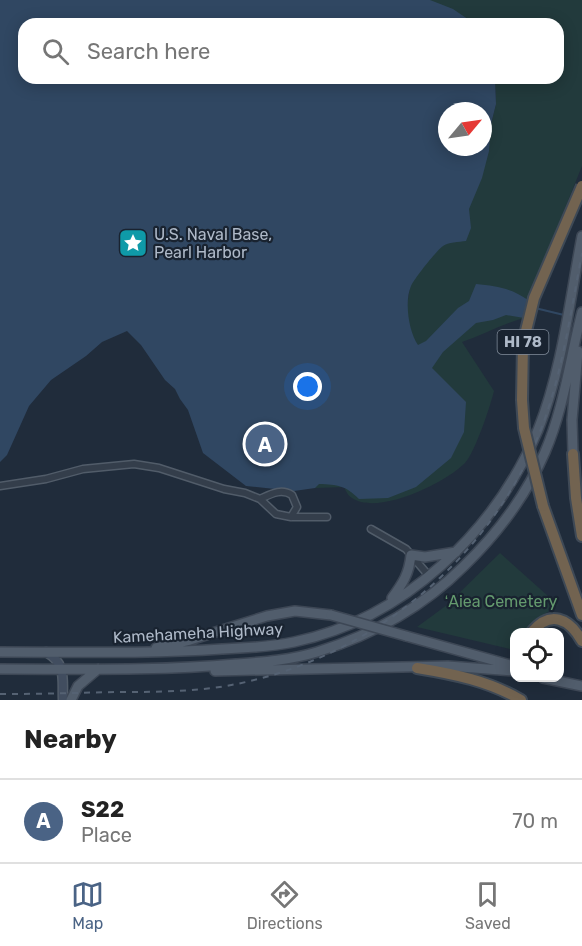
<!DOCTYPE html>
<html lang="en">
<head>
<meta charset="utf-8">
<style>
  body { margin:0; font-family:Rubik,sans-serif; background:#f2f2f2; color:#222 }
  .controls { position:absolute; right:18px; bottom:18px; display:grid; overflow:hidden; border-radius:12px; box-shadow:0 3px 15px #0003 }
  .controls button { width:54px; height:54px; display:grid; place-items:center; padding:0; border:0; border-bottom:2px solid #e0e0e0; background:#fff; color:#222; font:30px sans-serif }
  .compass { position:absolute; left:438px; top:102px; width:54px; height:54px; border-radius:50%; background:#fff; box-shadow:0 3px 15px #0003; rotate:61deg }
  .you { position:absolute; left:308px; top:387px; width:21px; height:21px; margin:-15px; border:4px solid #fff; border-radius:50%; background:#1a73e8; box-shadow:0 0 0 9px #1a73e833 }
  .badge { display:grid; place-items:center; width:39px; height:39px; border-radius:50%; background:#4a6385; color:#fff; font-size:20px; font-weight:700 }
  .pin { position:absolute; translate:-50% -50%; border:3px solid #fff; box-shadow:0 2px 6px #0006 }
  .list { margin:0; padding:0; list-style:none }
  h2 { display:flex; justify-content:space-between; align-items:center; height:78px; margin:0; padding:0 24px; font-size:26px }
  h2 small { font-size:20px; font-weight:400; color:#767676 }
  .list li { display:grid; grid-template-columns:39px 1fr auto; gap:18px; align-items:center; box-sizing:border-box; height:84px; padding:0 24px; border-top:2px solid #e0e0e0 }
  .list b { display:block; font-size:22px; white-space:nowrap }
  .list p { margin:0; font-size:20px; white-space:nowrap; color:#767676 }
  .list em { font-size:20px; font-style:normal; color:#767676 }
  .icon { flex:none; width:33px; height:33px; fill:none; stroke:currentColor; stroke-width:2; stroke-linecap:round; stroke-linejoin:round }
  .map { position:relative; flex:none; width:582px; height:700px; overflow:hidden }
  .search { position:absolute; background:#fff; box-shadow:0 3px 15px #0003; left:18px; right:18px; top:18px; height:66px; display:flex; align-items:center; gap:15px; box-sizing:border-box; padding:0 21px; border-radius:18px; color:#767676; font-size:22px }
  .sheet { height:162px; background:#fff }
  nav { display:flex; justify-content:space-around; align-items:center; box-sizing:border-box; height:84px; border-top:2px solid #e0e0e0; background:#fff; font-size:16px; color:#767676 }
  nav a { display:grid; justify-items:center; gap:3px }
  nav .on { color:#4a6385 }
  .map>svg:first-child { display:block }
  .green { fill:#223a3c }
  .water { fill:#304762; fill-rule:evenodd }
  .lines { fill:none; stroke-linecap:round; stroke-linejoin:round }
  .stream { stroke:#304762; stroke-width:2 }
  .minor-casing { stroke:#515c69; stroke-width:9 }
  .secondary-casing { stroke:#515c69; stroke-width:11 }
  .primary-casing { stroke:#3d4755; stroke-width:12 }
  .motorway-casing { stroke:#3e4956; stroke-width:14 }
  .minor { stroke:#343e4b; stroke-width:6 }
  .secondary { stroke:#414d5f; stroke-width:8 }
  .primary { stroke:#515d6c; stroke-width:9 }
  .motorway { stroke:#726350; stroke-width:10 }
  .rail { stroke:#556273; stroke-width:2; stroke-dasharray:6 6; stroke-linecap:butt }
  .primary-bridge-casing { stroke:#3d4755; stroke-width:12; stroke-linecap:butt }
  .motorway-bridge-casing { stroke:#3e4956; stroke-width:14; stroke-linecap:butt }
  .primary-bridge { stroke:#515d6c; stroke-width:9 }
  .motorway-bridge { stroke:#726350; stroke-width:10 }
  .labels { text-anchor:middle; dominant-baseline:central; stroke-width:4.5; stroke-linejoin:round; paint-order:stroke }
  .shield { fill:#192330; stroke:#818c9a; stroke-width:1.5 }
  .shield-label { font-size:15px; font-weight:bold; fill:#aeb9c8 }
  .poi-label { font-size:16px; fill:#aeb9c8; stroke:#192330; text-anchor:start }
  .park-label { font-size:16px; fill:#649a6e; stroke:#192330 }
  .street-label { font-size:16px; fill:#aeb9c8; stroke:#192330 }
</style>
</head>
<body>
<div class="map">
<svg width="582" height="700" viewBox="0 0 582 700">
  <rect width="100%" height="100%" fill="#202c3b"/>
  <path class="green" d="M407 0H582V166L534 285 528 315 523 313 506 293 416 356 404 325 412 274 472 180 491 124 496 104 495 78H558V24H461Z
    M518 313 524 318C502 324 483 335 462 342L494 391C490 407 475 452 465 463 445 483 378 516 352 498 348 496 346 491 344 487L315 488 311 484 475 315Z
    M500 553 558 605 536 620 524 632H514V650L417 627 447 605Z"/>
  <path class="water" d="M0 0H430L453 9 475 24H24V78H495L496 104 491 124 489 151 482 178 469 209 471 228 466 241C459 242 448 242 443 246 436 251 414 279 411 286 404 302 409 332 418 345L426 341 458 308 469 301 476 284C496 286 511 288 528 300L524 318 506 315 493 320 476 323 443 352 432 368 466 402 464 432 451 458 416 487 388 498 359 499C345 485 338 485 319 484L315 488 294 491 246 486 203 453 188 410 180 399 175 389 165 380 141 345 127 331 102 342 86 356 51 380 29 406 7 455 0 462ZM447 111H483V147H447Z"/>
  <g class="lines">
    <path class="stream" d="M535 308 564 315"/>
    <g class="minor-casing">
      <path id="minor" d="M0 486 46 479 83 469 134 464 159 468 224 489 245 493 260 499 276 514 291 517H327
        M260 499C271 494 281 488 292 495L297 507 291 517
        M371 529 406 549 429 576"/>
    </g>
    <g class="secondary-casing">
      <path id="secondary" d="M46 652C67 664 62 679 63 700"/>
    </g>
    <g class="primary-casing">
      <path id="primary" d="M573 454 572 420 578 351
        M392 598C403 583 409 574 411 555L425 557 456 552
        M406 636 514 666
        M156 648 190 640 267 616 295 611 331 615
        M0 652C74 652 148 654 222 649 246 648 271 647 294 642 404 619 495 532 538 430 562 370 570 299 582 236
        M0 669C79 669 158 671 236 664 263 662 291 660 317 652 372 635 423 607 464 566 498 533 526 496 545 452 564 408 570 358 582 312
        M215 671 448 666 514 671
        M543 678 582 686
        M71 700 78 686 98 669"/>
    </g>
    <g class="motorway-casing">
      <path id="motorway" d="M573 454 576 498 582 536
        M543 506 582 615
        M532 632C550 610 569 618 582 641
        M417 668C454 674 489 681 521 700"/>
    </g>
    <use href="#minor" class="minor"/>
    <use href="#secondary" class="secondary"/>
    <use href="#primary" class="primary"/>
    <use href="#motorway" class="motorway"/>
    <path class="rail" d="M0 694C38 694 76 693 114 692 147 692 180 692 213 688 357 668 484 569 539 434 562 377 570 314 582 253"/>
    <g class="primary-bridge-casing">
      <path id="primary-bridge" d="M331 615 406 636"/>
    </g>
    <g class="motorway-bridge-casing">
      <path id="motorway-bridge" d="M543 506 524 428 522 400 523 343 534 298 582 186"/>
    </g>
    <use href="#primary-bridge" class="primary-bridge"/>
    <use href="#motorway-bridge" class="motorway-bridge"/>
  </g>
  <defs>
    <g id="sight-square" transform="scale(1.5)"><rect x="-9" y="-9" width="18" height="18" rx="4" fill="#0f9aa8" stroke="#192330"/><path d="M0-6L1.8-2.2L6-1.7L2.9 1.2L3.7 5.4L0 3.3L-3.7 5.4L-2.9 1.2L-6-1.7L-1.8-2.2Z" fill="#fff"/></g>
  </defs>
  <g fill-rule="evenodd">
    <use href="#sight-square" x="133" y="243"/>
  </g>
  <g class="labels">
    <rect class="shield" x="497.5" y="330" width="51" height="24" rx="4.5"/>
    <g class="shield-label">
      <text x="523" y="342">HI 78</text>
    </g>
    <g class="poi-label">
      <text x="154" y="234">U.S. Naval Base,<tspan x="154" dy="18">Pearl Harbor</tspan></text>
    </g>
    <g class="park-label">
      <text x="501" y="601">ʻAiea Cemetery</text>
    </g>
    <g class="street-label">
      <text transform="translate(198 633) rotate(-3)">Kamehameha Highway</text>
    </g>
  </g>
</svg>
<div class="controls">
<button><svg class="icon" aria-label="locate" viewBox="0 0 24 24"><circle cx="12" cy="12" r="6"/><path d="M12 2v4M12 18v4M2 12h4M18 12h4"/></svg></button>
</div>
<svg class="compass" viewBox="-18 -18 36 36"><path d="M0-13l5 13h-10z" fill="#e53935"/><path d="M0 13l5-13h-10z" fill="#767676"/></svg>
<div class="you"></div>
<div class="pin badge" style="left:265px;top:444px">A</div>
<div class="search"><svg class="icon" aria-label="search" viewBox="0 0 24 24"><circle cx="10" cy="10" r="6"/><path d="M15 15l6 6"/></svg>Search here</div>
</div>
<section class="sheet">
<h2>Nearby<small></small></h2>
<ul class="list">
<li><span class="badge">A</span><div><b>S22</b><p>Place</p></div><em>70 m</em></li>
</ul>
</section>
<nav>
<a class="on"><svg class="icon" aria-label="map" viewBox="0 0 24 24"><path d="M3 6l6-2 6 2 6-2v14l-6 2-6-2-6 2zM9 4v14M15 6v14"/></svg>Map</a>
<a><svg class="icon" aria-label="directions" viewBox="0 0 24 24"><path d="M12 3l9 9-9 9-9-9zM9 14v-3h6M13 9l2 2-2 2"/></svg>Directions</a>
<a><svg class="icon" aria-label="saved" viewBox="0 0 24 24"><path d="M7 4h10v16l-5-4-5 4z"/></svg>Saved</a>
</nav>
</body>
</html>
